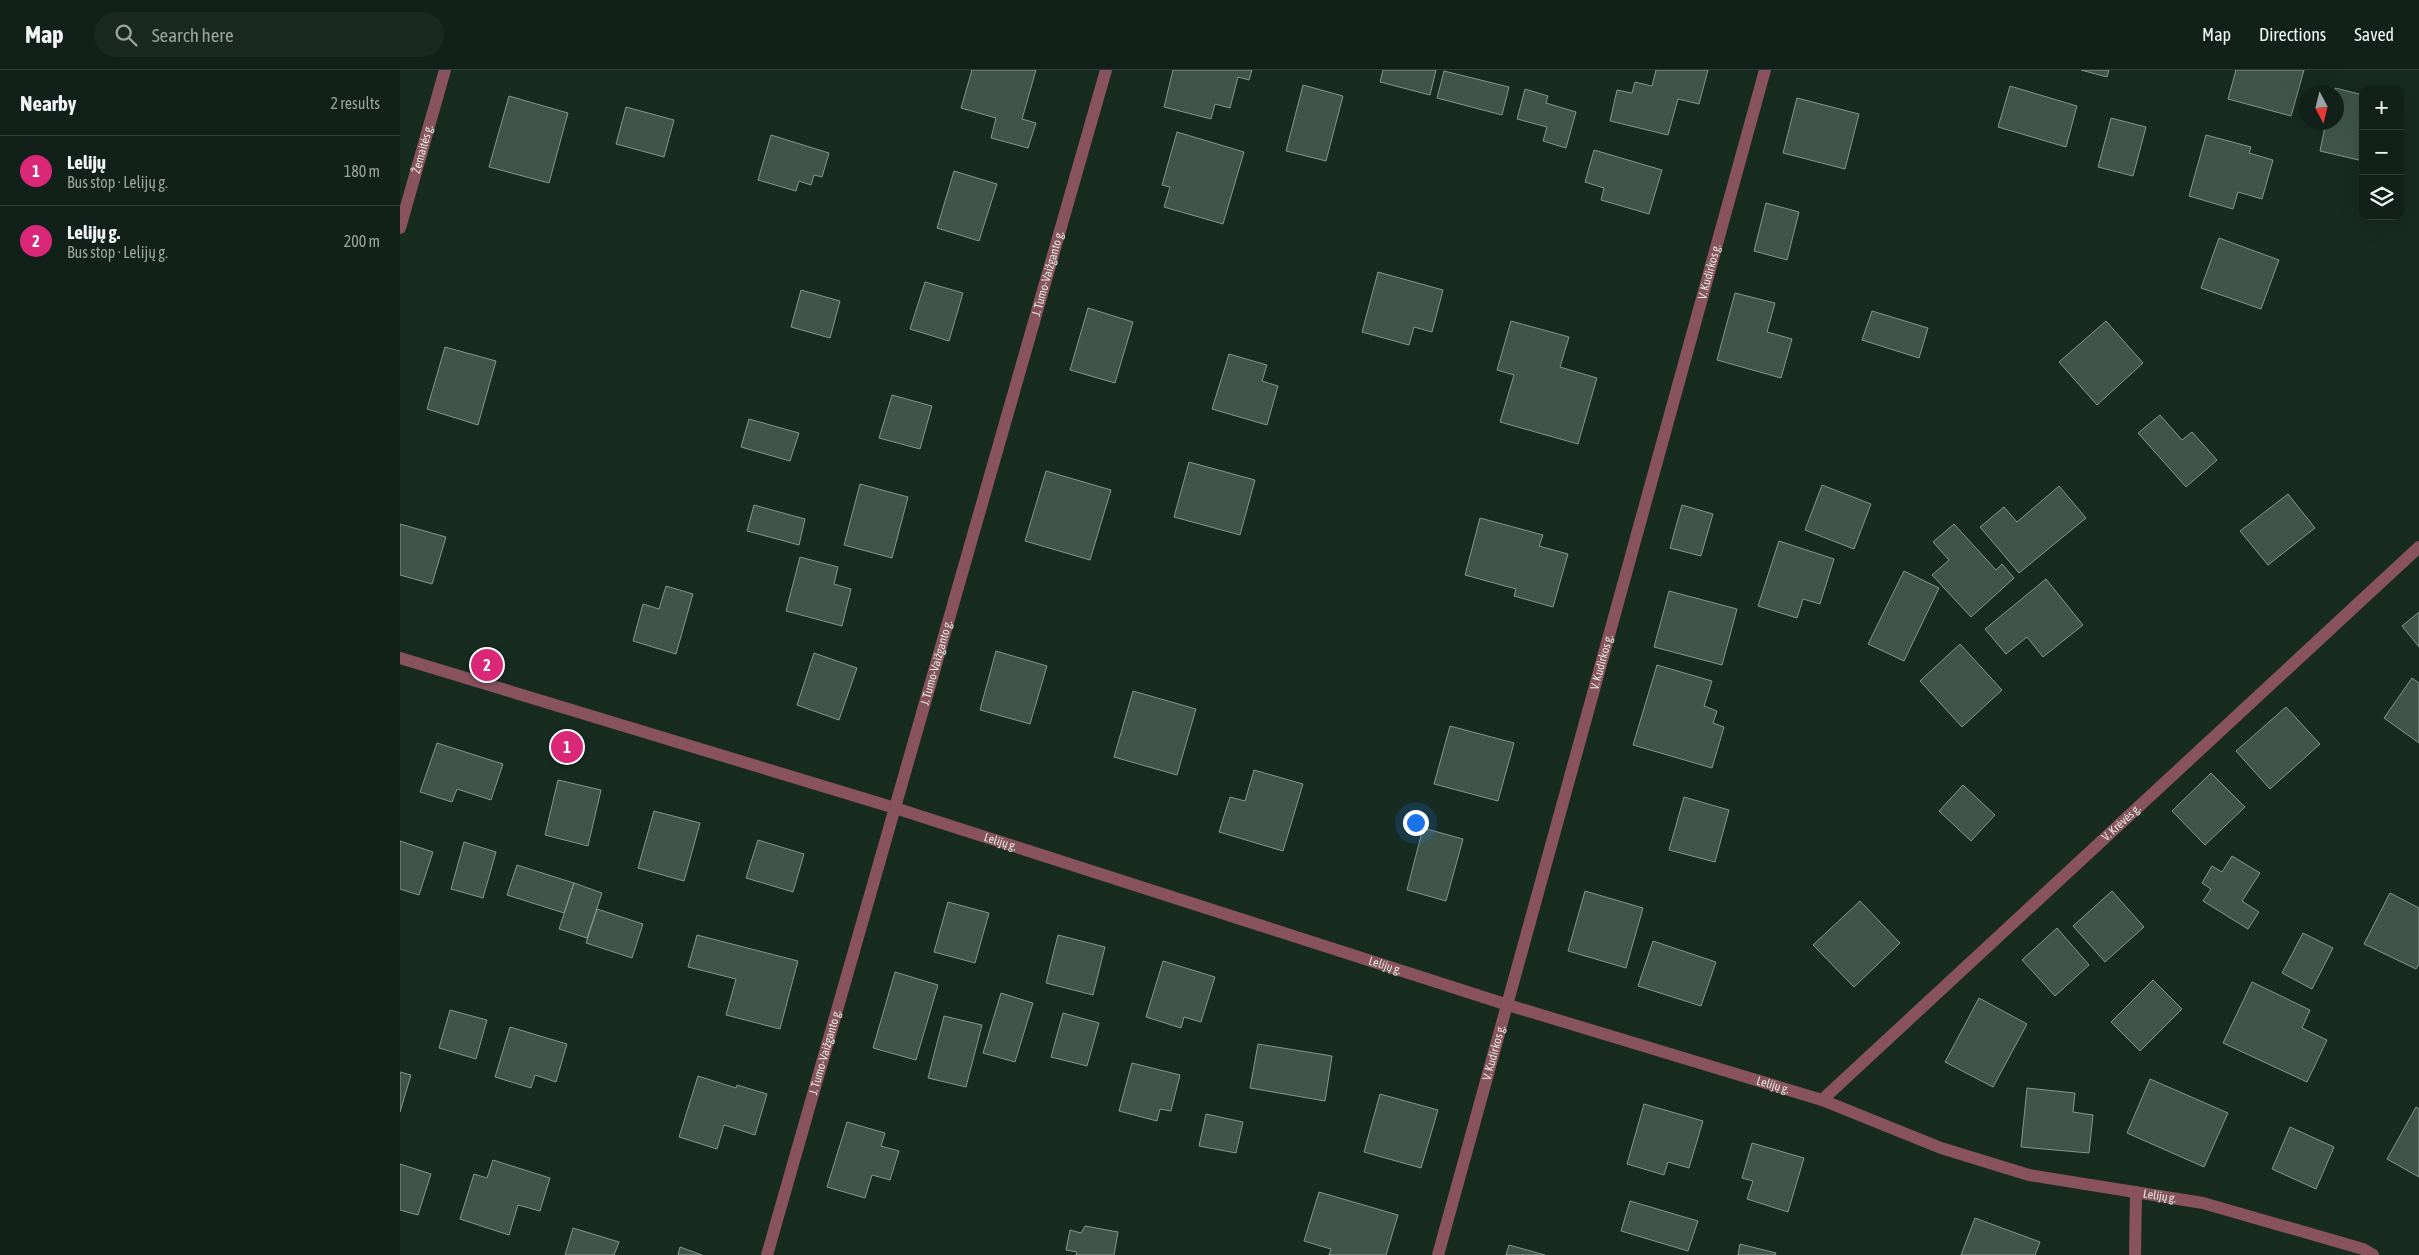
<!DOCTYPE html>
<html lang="en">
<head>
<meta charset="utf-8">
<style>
  body { margin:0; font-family:"Asap Condensed",sans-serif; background:#1a2822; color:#f1f3f6 }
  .controls { position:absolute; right:15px; top:15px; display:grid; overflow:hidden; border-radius:10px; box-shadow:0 5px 20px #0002 }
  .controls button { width:45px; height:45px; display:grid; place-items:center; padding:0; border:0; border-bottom:1px solid #303e38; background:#112019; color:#f1f3f6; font:25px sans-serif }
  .compass { position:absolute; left:1899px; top:15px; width:45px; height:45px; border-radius:50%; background:#112019; box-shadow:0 5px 20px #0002; rotate:173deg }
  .you { position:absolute; left:1015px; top:752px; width:18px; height:18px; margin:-12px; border:4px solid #fff; border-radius:50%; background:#1a73e8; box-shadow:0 0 0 8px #1a73e833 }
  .badge { display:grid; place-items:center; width:32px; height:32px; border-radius:50%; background:#db2777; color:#fff; font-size:16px; font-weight:700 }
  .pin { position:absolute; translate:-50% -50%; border:2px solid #fff; box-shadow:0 1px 5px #0006 }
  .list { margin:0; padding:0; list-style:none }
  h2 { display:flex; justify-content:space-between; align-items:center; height:65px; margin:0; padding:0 20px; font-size:21px }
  h2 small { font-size:16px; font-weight:400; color:#9ca3a2 }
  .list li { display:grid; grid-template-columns:32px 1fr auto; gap:15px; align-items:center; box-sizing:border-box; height:70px; padding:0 20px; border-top:1px solid #303e38 }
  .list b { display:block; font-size:19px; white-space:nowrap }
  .list p { margin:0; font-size:16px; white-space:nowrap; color:#9ca3a2 }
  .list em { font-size:16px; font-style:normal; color:#9ca3a2 }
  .icon { flex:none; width:28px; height:28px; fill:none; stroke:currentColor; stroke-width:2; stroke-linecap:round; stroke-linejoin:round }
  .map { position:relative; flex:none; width:2019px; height:1185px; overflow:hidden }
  header { display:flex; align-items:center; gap:30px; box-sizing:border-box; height:70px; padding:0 25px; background:#112019; border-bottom:1px solid #303e38 }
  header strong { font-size:24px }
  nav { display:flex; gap:28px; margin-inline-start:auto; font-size:18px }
  .search { width:350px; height:45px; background:#1a2822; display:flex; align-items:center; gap:12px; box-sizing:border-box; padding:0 18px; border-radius:28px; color:#9ca3a2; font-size:19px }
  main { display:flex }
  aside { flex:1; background:#112019 }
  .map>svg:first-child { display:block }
  .building { fill:#3f5549; stroke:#82998c }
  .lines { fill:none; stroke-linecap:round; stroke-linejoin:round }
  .minor { stroke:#88525e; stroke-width:12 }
  .labels { text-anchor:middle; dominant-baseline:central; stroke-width:4; stroke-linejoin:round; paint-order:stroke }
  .street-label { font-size:12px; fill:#deeae3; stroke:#09110d }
</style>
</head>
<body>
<header>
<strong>Map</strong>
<div class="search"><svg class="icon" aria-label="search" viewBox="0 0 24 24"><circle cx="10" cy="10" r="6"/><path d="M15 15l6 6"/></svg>Search here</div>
<nav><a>Map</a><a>Directions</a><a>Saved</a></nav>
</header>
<main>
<aside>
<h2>Nearby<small>2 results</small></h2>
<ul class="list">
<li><span class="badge">1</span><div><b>Lelijų</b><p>Bus stop · Lelijų g.</p></div><em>180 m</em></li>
<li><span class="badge">2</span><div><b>Lelijų g.</b><p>Bus stop · Lelijų g.</p></div><em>200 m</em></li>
</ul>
</aside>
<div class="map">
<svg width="2019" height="1185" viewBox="0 0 2019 1185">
  <rect width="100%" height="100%" fill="#172b21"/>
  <path class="building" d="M572 0H636L622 49 636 53 628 78 591 68 596 48 561 38Z
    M773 0H852L849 10 838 7 830 38 815 34 811 49 764 37Z
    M983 0H1036L1030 25 980 12Z
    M1256 0H1308L1299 34 1278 29 1268 65 1210 51 1217 20 1232 23 1235 12 1252 16Z
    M1681 0H1709L1707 7Z
    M1836 0H1904L1891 46 1828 29Z
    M1044 1 1109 17 1102 45 1037 28Z
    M903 15 943 26 926 91 886 81Z
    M1610 16 1677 36 1666 77 1598 57Z
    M1935 18 1963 25V91L1920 81 1926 52H1936Z
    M1125 19 1148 26 1146 33 1176 42 1166 78 1143 71 1147 57 1117 49Z
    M109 26 168 43 149 113 89 97Z
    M1397 28 1459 44 1445 99 1383 83Z
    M226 37 274 50 264 87 216 74Z
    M1711 48 1746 57 1733 106 1698 97Z
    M777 62 844 82 823 154 764 137 770 117 762 115Z
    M371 65 429 83 422 107 414 105 411 115 399 111 396 121 358 110Z
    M1806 65 1851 77 1849 83 1873 90 1862 129 1838 122 1833 139 1789 126Z
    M1194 80 1262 100 1249 144 1201 130 1204 118 1185 112Z
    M554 101 597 114 579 171 537 158Z
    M1366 133 1399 142 1387 190 1354 181Z
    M1819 168 1879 190 1861 239 1801 218Z
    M978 202 1043 220 1032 262 1014 257 1009 275 962 262Z
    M525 212 563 223 549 271 510 259Z
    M401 220 440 231 430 268 391 257Z
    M1335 223 1375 233 1367 262 1392 269 1381 308 1317 290Z
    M688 238 733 252 715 313 670 300Z
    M1472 241 1528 258 1519 288 1462 270Z
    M1111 251 1169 267 1160 297 1197 308 1178 374 1100 352 1114 305 1097 300Z
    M1706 251 1743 293 1697 335 1659 292Z
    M45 277 96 291 78 355 27 339Z
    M829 284 867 295 862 311 878 316 867 355 812 339Z
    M492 325 532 336 520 379 479 368Z
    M1760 345 1782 370 1792 362 1817 390 1786 417 1738 363Z
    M349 349 399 363 390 391 341 377Z
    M789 392 855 410 840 465 774 447Z
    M646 401 711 420 690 490 625 471Z
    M460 414 508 427 492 488 444 475Z
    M1422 415 1471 434 1454 479 1405 460Z
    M1659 416 1686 448 1619 503 1580 457 1604 437 1617 452Z
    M1888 424 1915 458 1868 495 1840 461Z
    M354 435 405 449 399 475 347 461Z
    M1282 435 1313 444 1301 486 1270 478Z
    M1080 448 1143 465 1139 476 1168 484 1153 537 1114 526 1116 519 1065 505Z
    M0 454 46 467 32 514 0 505Z
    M1554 454 1596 500 1602 494 1614 508 1571 547 1532 505 1549 490 1533 472Z
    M1379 471 1434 489 1420 534 1403 529 1397 548 1358 536Z
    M400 487 438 497 434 514 451 519 442 556 386 541Z
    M1504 501 1539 518 1504 591 1468 574Z
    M1646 509 1683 555 1643 587 1627 567 1606 584 1585 559Z
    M266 516 293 524 276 584 233 571 243 534 259 539Z
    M1269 521 1337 539 1322 595 1254 577Z
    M2019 542V577L2002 556Z
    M1560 574 1602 620 1562 657 1520 611Z
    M596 581 647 596 630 654 580 640Z
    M414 583 457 598 439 650 397 635Z
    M1257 595 1312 611 1304 636 1317 641 1313 653 1324 657 1312 698 1233 675Z
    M2012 608 2019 613V673L1984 648Z
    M733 621 796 639 777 705 714 687Z
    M1886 637 1920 674 1870 719 1836 681Z
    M1050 656 1114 673 1098 731 1034 714Z
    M37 673 103 694 91 730 57 719 52 732 20 722Z
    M854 700 903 714 883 781 819 762 830 727 845 731Z
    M1811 703 1845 737 1805 775 1772 741Z
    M158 710 201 720 188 776 145 765Z
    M1563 715 1595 745 1571 771 1539 741Z
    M1284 727 1329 740 1315 792 1269 780Z
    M254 741 300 753 284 811 238 798Z
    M1023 758 1063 769 1046 831 1007 820Z
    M358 770 404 784 393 822 346 808Z
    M0 771 33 782 19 825 0 819Z
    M64 772 96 782 83 828 51 819Z
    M1832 786 1860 803 1842 831 1859 842 1848 859 1803 831 1811 819 1802 813 1812 796 1822 802Z
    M117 795 174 813 164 843 107 825Z
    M174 813 202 823 187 868 159 859Z
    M1185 821 1243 838 1226 898 1168 881Z
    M1712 821 1744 857 1705 892 1673 856Z
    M1990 823 2019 838V894L2016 899 1964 874Z
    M1460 831 1500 873 1454 917 1413 875Z
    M548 832 589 843 575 893 534 882Z
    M197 839 243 854 232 888 186 873Z
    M1657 858 1689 895 1655 926 1622 890Z
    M1903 863 1933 878 1912 919 1882 903Z
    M297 865 398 891 380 959 326 945 336 909 288 897Z
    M658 865 705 877 693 925 646 913Z
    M1253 871 1316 892 1301 936 1238 916Z
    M763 891 815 907 801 952 784 947 781 958 746 947Z
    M495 902 538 915 516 990 473 978Z
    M1753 910 1782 939 1740 981 1711 952Z
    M1852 912 1910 940 1902 958 1927 970 1907 1012 1823 973Z
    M601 923 633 933 615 992 583 983Z
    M1579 928 1627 954 1593 1017 1545 992Z
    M50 940 87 950 76 989 39 978Z
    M663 943 699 953 687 996 651 987Z
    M544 946 582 955 566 1017 528 1008Z
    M110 957 167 974 156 1012 135 1005 131 1018 95 1007Z
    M858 974 932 986 925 1031 850 1018Z
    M732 993 780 1005 771 1041 760 1039 757 1051 719 1041Z
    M0 1002 11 1005 0 1042Z
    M298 1006 336 1018 337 1015 367 1024 355 1065 324 1055 317 1079 279 1067Z
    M1750 1009 1828 1043 1804 1097 1727 1063Z
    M1627 1018 1675 1023 1673 1042 1693 1045 1689 1083 1621 1077Z
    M980 1024 1038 1040 1021 1098 964 1082Z
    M1244 1034 1303 1051 1289 1098 1268 1092 1264 1105 1227 1094Z
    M2016 1037 2019 1039V1107L1987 1089Z
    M806 1044 843 1052 836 1083 799 1076Z
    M447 1052 485 1063 481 1076 499 1081 490 1110 472 1105 465 1128 427 1117Z
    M1890 1057 1934 1077 1916 1119 1872 1099Z
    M1352 1073 1404 1088 1388 1142 1347 1129 1353 1111 1342 1108Z
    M93 1090 150 1108 140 1141 118 1135 109 1165 60 1149 74 1104 87 1108Z
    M0 1094 31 1104 18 1145 0 1140Z
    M919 1122 998 1145 986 1185H929L931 1179 904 1171Z
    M1230 1131 1298 1151 1288 1181 1221 1161Z
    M1575 1148 1640 1172 1635 1185H1561Z
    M685 1156 718 1162 714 1185H676L677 1182 666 1180 670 1160 681 1163Z
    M173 1158 219 1172 214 1185H165Z
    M1340 1174 1376 1183 1375 1185H1338Z
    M1109 1175 1145 1185H1106Z
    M280 1177 302 1185H278Z"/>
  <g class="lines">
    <g class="minor">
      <path id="s1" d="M0 158 45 0"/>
      <path id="s2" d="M0 588 495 738 1108 935 1422 1030 1541 1078 1629 1105 1803 1133 1963 1179 1973 1185"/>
      <path id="s3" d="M1422 1030 2019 477"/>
      <path id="s4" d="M367 1185 706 0"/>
      <path id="s5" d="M1038 1185 1365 0"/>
      <path d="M1735 1185 1736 1122"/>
    </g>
  </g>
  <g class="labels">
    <g class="street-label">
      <text stroke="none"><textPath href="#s1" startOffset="82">Žemaitės g.</textPath></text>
      <text stroke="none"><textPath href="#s5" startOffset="1020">V. Kudirkos g.</textPath></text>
      <text stroke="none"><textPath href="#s4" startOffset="1021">J. Tumo-Vaižganto g.</textPath></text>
      <text stroke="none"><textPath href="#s4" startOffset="616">J. Tumo-Vaižganto g.</textPath></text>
      <text stroke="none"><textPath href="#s5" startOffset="615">V. Kudirkos g.</textPath></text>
      <text stroke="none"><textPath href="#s3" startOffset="408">V. Krėvės g.</textPath></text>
      <text stroke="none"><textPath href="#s2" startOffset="628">Lelijų g.</textPath></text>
      <text stroke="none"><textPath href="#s2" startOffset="1032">Lelijų g.</textPath></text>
      <text stroke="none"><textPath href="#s4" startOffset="211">J. Tumo-Vaižganto g.</textPath></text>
      <text stroke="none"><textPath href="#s5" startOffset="210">V. Kudirkos g.</textPath></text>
      <text stroke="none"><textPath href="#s2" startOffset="1438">Lelijų g.</textPath></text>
      <text stroke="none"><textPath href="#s2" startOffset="1842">Lelijų g.</textPath></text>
    </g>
  </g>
</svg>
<div class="controls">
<button>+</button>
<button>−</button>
<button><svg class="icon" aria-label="layers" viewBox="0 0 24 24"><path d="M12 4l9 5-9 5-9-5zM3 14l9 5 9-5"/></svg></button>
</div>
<svg class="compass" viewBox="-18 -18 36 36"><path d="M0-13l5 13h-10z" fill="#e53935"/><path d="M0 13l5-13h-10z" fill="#9ca3a2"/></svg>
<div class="you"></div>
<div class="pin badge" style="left:167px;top:677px">1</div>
<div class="pin badge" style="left:87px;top:595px">2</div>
</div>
</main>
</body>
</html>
